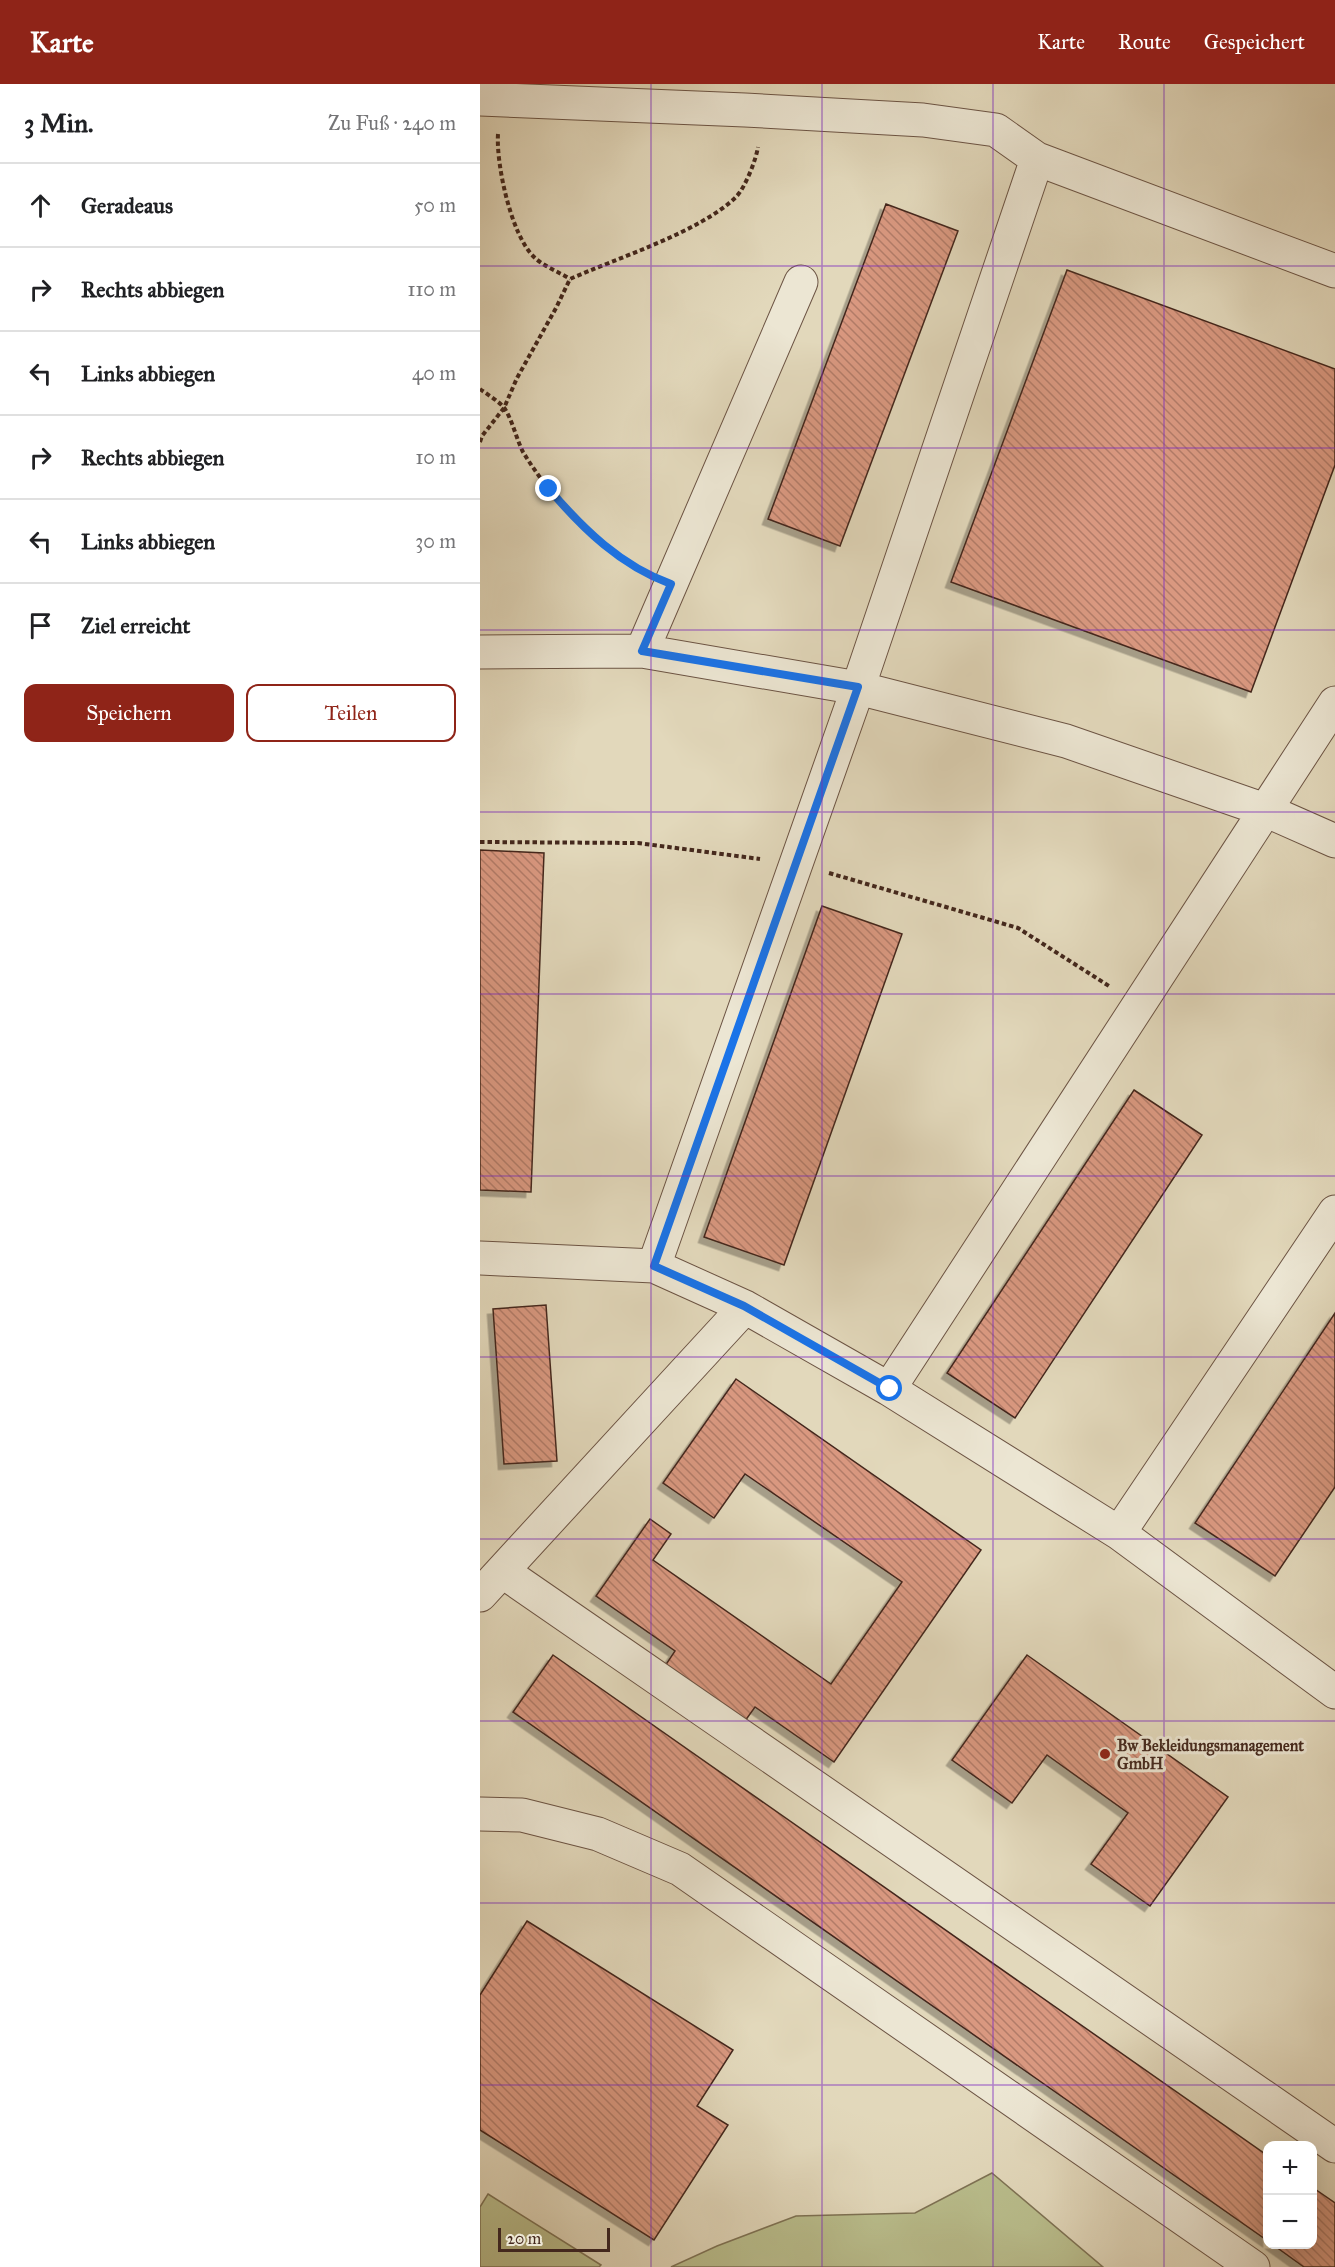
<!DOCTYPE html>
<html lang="de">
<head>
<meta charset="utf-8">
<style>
  body { margin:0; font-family:"IM FELL Great Primer",serif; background:#f6f6f6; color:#202124 }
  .controls { position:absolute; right:18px; bottom:18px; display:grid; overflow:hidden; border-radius:12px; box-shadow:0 6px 24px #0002 }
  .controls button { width:54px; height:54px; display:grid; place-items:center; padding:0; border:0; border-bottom:2px solid #e0e0e0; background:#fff; color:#202124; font:30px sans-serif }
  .scale { position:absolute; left:18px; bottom:15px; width:112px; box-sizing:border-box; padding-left:6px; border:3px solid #44281d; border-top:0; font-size:16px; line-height:21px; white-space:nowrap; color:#44281d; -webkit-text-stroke:4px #ece6d3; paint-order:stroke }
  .stop { position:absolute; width:18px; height:18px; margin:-14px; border:4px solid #1a73e8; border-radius:50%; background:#fff }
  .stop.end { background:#1a73e8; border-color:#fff; box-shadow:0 2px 6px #0008 }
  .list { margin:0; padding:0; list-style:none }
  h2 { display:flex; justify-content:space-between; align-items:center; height:78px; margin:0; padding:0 24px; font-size:26px }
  h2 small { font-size:20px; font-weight:400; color:#757577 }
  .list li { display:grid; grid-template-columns:39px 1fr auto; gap:18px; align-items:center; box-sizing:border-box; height:84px; padding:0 24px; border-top:2px solid #e0e0e0 }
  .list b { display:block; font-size:22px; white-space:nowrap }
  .list em { font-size:20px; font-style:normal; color:#757577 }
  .actions { display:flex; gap:12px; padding:18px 24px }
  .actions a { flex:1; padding:14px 0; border:2px solid #8f2418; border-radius:12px; text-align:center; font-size:21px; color:#8f2418 }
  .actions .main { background:#8f2418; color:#fff }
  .icon { flex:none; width:33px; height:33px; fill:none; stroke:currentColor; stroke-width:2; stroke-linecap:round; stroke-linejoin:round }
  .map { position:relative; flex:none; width:855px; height:2183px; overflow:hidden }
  header { display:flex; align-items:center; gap:36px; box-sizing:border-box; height:84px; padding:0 30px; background:#8f2418; color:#fff }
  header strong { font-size:28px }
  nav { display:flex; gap:33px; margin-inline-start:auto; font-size:21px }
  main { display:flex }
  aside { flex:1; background:#fff }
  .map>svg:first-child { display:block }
  .pitch { fill:#b9bd8c; stroke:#7e7254; stroke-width:1.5 }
  .building { fill:url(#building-back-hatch); stroke:#44281d; stroke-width:1.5; filter:url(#shadow) }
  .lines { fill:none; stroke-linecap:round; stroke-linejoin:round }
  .minor-casing { stroke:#6c5444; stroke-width:35 }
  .path { stroke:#44281d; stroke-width:4; stroke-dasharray:4.5 3; stroke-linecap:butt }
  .minor { stroke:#ece6d3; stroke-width:33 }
  .route { stroke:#1a73e8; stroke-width:8 }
  .grid { fill:none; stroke:#7b2cbf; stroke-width:1.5; stroke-opacity:0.55 }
  .poi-dot { fill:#8f2418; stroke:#ece6d3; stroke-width:2 }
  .labels { text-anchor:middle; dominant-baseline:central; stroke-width:6; stroke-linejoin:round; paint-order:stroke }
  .poi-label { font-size:16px; font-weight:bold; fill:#44281d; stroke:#ece6d3; text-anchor:start }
</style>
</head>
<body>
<header>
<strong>Karte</strong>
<nav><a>Karte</a><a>Route</a><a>Gespeichert</a></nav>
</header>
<main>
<aside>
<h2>3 Min.<small>Zu Fuß · 240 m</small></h2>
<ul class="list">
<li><svg class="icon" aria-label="ahead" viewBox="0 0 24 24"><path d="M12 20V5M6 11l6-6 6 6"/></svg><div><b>Geradeaus</b></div><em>50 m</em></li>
<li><svg class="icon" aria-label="right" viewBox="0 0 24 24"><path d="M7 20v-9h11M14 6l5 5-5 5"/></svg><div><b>Rechts abbiegen</b></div><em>110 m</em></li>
<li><svg class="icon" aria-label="left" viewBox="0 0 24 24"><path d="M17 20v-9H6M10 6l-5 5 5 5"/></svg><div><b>Links abbiegen</b></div><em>40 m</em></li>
<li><svg class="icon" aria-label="right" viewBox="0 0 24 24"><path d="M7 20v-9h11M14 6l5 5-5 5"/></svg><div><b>Rechts abbiegen</b></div><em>10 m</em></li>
<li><svg class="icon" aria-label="left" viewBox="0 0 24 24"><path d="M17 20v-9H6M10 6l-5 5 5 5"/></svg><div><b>Links abbiegen</b></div><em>30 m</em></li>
<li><svg class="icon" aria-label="arrive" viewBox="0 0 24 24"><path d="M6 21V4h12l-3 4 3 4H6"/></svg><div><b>Ziel erreicht</b></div></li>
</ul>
<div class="actions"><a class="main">Speichern</a><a>Teilen</a></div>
</aside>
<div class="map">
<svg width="855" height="2183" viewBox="0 0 855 2183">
  <defs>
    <pattern id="building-back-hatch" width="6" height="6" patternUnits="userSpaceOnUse" patternTransform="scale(1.5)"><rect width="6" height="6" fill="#d99880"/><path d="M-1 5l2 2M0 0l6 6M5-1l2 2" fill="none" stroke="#b27c68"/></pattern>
    <filter id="shadow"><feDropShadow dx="-5.5" dy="5.5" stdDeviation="0" flood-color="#0004"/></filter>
  </defs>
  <rect width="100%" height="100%" fill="#e2d8bb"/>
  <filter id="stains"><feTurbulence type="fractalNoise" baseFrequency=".00333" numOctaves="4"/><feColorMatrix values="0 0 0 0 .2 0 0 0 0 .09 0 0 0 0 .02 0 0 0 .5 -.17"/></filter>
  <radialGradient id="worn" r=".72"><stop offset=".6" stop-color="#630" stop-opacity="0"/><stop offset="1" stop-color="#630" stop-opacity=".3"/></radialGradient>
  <path class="pitch" d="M512 2089 623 2183H191L237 2162 316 2132 435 2129Z
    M8 2110 121 2181 119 2183H0V2123Z"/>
  <path class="building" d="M406 120 478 147 360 462 288 435Z
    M587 186 855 285V381L771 608 471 498Z
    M0 766 64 769 51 1108 0 1106Z
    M342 822 422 850 304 1181 224 1153Z
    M654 1006 722 1051 535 1334 467 1289Z
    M66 1221 77 1377 24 1380 13 1225Z
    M855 1229V1403L795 1492 715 1439Z
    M256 1295 501 1466 354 1678 275 1623 265 1637 185 1582 195 1567 116 1512 170 1435 191 1450 173 1476 351 1600 422 1498 265 1390 234 1434 183 1399Z
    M73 1571 788 2072V2157L33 1628Z
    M547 1571 748 1713 670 1822 611 1780 648 1729 567 1671 532 1719 472 1676Z
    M47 1837 253 1966 217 2022 248 2041 174 2156 0 2046V1911Z
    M832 2103 855 2119V2183H824L792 2160H832Z"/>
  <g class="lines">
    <g class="minor-casing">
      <path id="minor" d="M0 15 265 26 443 36 516 46 557 75 855 187
        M162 567 321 198
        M0 568 162 567 378 604 586 657 785 726 855 757
        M0 1174 174 1182 265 1223 409 1305 639 1449 855 1608
        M174 1182 378 604 557 75
        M409 1305 855 619
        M639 1449 855 1128
        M22 1487 855 2062
        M0 1511 265 1223
        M0 1730 42 1731 118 1750 200 1785 773 2183"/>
    </g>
    <path class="path" d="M18 50C16 80 31 151 54 173 63 182 79 188 90 195
      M0 305C8 311 19 317 25 325 33 338 36 354 43 368 72 416 112 454 159 485
      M0 358 2 352 24 324 37 294 76 224 90 195C137 174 220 148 256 113 265 104 276 76 278 63
      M0 758 158 759 280 775
      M349 789 538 844 629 902"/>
    <use href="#minor" class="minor"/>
  </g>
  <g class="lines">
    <path class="route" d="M69 405C103 445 141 482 191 500L162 567 378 603 174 1182 264 1222 410 1305"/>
  </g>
  <path class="grid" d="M171 0V2183M342 0V2183M513 0V2183M684 0V2183M0 182H855M0 364H855M0 546H855M0 728H855M0 910H855M0 1092H855M0 1273H855M0 1455H855M0 1637H855M0 1819H855M0 2001H855"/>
  <circle class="poi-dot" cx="625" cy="1670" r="6"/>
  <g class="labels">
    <g class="poi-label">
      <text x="637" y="1661">Bw Bekleidungsmanagement<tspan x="637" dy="18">GmbH</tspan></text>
    </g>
  </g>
  <rect width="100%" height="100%" filter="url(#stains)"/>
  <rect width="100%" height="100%" fill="url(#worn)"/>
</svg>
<div class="controls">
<button>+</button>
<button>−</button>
</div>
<div class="scale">20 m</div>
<div class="stop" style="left:410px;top:1305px"></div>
<div class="stop end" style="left:69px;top:405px"></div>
</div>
</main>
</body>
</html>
